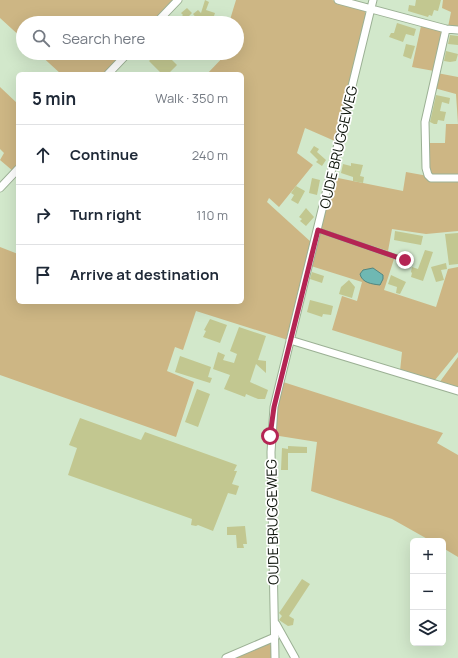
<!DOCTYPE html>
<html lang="en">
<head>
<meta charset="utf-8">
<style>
  body { margin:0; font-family:Manrope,sans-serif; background:#f2f2f3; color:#1f2937 }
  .controls { position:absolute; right:12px; bottom:12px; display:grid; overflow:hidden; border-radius:6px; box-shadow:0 4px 16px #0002 }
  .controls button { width:36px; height:36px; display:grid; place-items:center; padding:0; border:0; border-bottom:1px solid #e0e1e3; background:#fff; color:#1f2937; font:20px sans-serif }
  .stop { position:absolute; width:12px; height:12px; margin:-9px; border:3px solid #b42453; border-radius:50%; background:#fff }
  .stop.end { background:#b42453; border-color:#fff; box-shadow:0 1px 4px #0008 }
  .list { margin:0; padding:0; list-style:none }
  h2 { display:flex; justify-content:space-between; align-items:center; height:52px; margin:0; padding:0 16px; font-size:17px }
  h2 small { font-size:13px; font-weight:400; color:#747a83 }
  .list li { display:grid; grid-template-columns:26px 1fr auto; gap:12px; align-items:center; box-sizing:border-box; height:60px; padding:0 16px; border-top:1px solid #e0e1e3 }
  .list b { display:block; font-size:15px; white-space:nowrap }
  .list em { font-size:13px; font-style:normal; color:#747a83 }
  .icon { flex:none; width:22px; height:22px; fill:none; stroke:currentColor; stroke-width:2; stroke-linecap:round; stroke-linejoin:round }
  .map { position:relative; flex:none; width:458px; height:658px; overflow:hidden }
  .search { position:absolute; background:#fff; box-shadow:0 4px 16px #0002; left:16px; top:16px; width:228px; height:44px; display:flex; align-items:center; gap:10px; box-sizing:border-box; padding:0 14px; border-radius:22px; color:#747a83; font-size:15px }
  .panel { position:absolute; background:#fff; box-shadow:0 4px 16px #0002; left:16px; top:72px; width:228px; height:232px; border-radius:6px }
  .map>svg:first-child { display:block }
  .green { fill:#cdb684 }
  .water { fill:#6fb8b3; stroke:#518680 }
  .building { fill:#c2c790 }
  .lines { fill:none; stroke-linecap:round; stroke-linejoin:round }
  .lane-casing { stroke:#9bb094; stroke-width:5.5 }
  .street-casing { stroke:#9bb094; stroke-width:9 }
  .lane { stroke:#fff; stroke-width:3.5 }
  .street { stroke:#fff; stroke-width:7 }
  .route { stroke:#b42453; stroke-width:5 }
  .labels { text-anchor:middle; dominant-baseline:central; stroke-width:3.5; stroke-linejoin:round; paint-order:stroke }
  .street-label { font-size:14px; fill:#0b1208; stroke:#fff }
</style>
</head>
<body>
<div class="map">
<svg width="458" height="658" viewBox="0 0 458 658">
  <rect width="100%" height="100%" fill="#d2e8cb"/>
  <path class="green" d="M0 0H173L152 23H23V39L0 18Z
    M236 0H332L364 9 367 18 337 142 305 128 297 153 313 165 279 207 269 198 267 202 311 242 288 340 196 311 183 350 175 347 167 371 194 382 176 437 0 375V247L18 254V302H242V74H207L227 53H237V23H229Z
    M443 0H458V28L448 27 451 12 442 8Z
    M421 26 442 31 434 71 412 67Z
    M38 53H123L104 74H61Z
    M437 73 458 77V231L426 234 392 229 388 251 320 229 333 177 403 191 406 172 428 176V143H445L446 124H458L456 94 434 88Z
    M0 87 18 104V166L13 171 0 160 4 153 0 149Z
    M319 233 394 259 384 290 436 307 448 269 458 267V352L435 380 400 371 402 352 332 330 342 296 357 301 362 282 311 266Z
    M458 357V389L439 383Z
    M283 382 443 433 437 443 458 455V557L443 548V541H431L392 519 311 491 317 442 273 435 274 421Z
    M268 642 272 647V658H231Z"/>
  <path class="water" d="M373 268 383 275V279L380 285C372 284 362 283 360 274L363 270Z"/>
  <path class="building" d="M205 0 209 2 206 10 215 13 213 19 205 16 197 23 198 20 193 14 198 10 201 13Z
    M416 0H441L438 11 434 10 432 16 429 15 428 17 408 11 409 5 415 6Z
    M187 8 192 13 182 23H175L183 15 181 13Z
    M397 23 416 29 414 36 406 34 403 42 389 37 391 33H394Z
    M450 35 458 36V45L448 44Z
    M406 44 415 46 411 59 403 56Z
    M446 51 458 54 456 61 450 62 444 61Z
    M157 53H161L167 59 169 57 177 65 168 74H162L149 61Z
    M436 95 450 98 449 104 442 102 440 111 446 112 444 121 438 120 437 124H434L430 122Z
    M314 146 319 149 317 152 326 160 322 166 316 162 318 160 310 152Z
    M351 163 363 165 360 176 364 177 363 183 353 181V177L341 173 343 164 351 166Z
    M312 178 320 180 317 195 309 193Z
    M296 186 305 191 298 204 291 200 294 195 291 193Z
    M306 208 314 217 306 226 300 221 302 219 299 217Z
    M395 231 423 236 421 245 394 240Z
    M458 233V264L449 265 445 234Z
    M425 250 433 252 423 281 411 277 412 273 411 272 412 267 418 269Z
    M446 263 447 269 441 270 444 280 436 282 431 267Z
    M312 272 324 276 322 283 310 279Z
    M391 275 406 282 400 294 396 293 397 287 388 284Z
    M349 280 355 287 352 298 339 294 341 287Z
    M310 300 333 306 331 315 323 314 322 317 307 312Z
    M210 319 227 325 220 343 203 337 206 331 204 330Z
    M239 327 266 336 258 360 266 361V373L256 364 250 382 268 390 265 399H258L246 394 245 397 224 389 230 375 213 369 218 352 225 355 223 360 234 363 237 354 230 351Z
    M180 356 211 367 208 377 212 378 210 383 175 372Z
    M197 389 210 394 198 427 185 422Z
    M80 418 141 440 145 432 237 465 234 471H237L232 484 239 486 236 495 228 493 213 531 198 525 196 526 191 525 192 519 68 475 77 448 69 445Z
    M288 446 307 447V453H288V470H281L282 448 288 449Z
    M245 526 247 544H243L244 548H237L236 535H227V527Z
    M302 579 310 584 289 616 294 619 293 625 288 626 279 620 282 616 279 613Z"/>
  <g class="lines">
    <g class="lane-casing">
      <path id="lane" d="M318 230 405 260"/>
    </g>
    <g class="street-casing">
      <path id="street" d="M338 0 446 29 458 30
        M156 23 178 0
        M446 29 425 122 426 168 428 175 431 178H458
        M108 74 128 53
        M0 188 18 169
        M290 340 458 391
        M276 624 295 658
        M226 658 275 637
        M275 658 271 452 274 407 373 0"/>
    </g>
    <use href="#lane" class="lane"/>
    <use href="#street" class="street"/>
  </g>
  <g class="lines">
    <path class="route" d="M270 436 274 407 318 230 405 260"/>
  </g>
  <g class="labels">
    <g class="street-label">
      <text transform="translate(338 147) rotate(-77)">OUDE BRUGGEWEG</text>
      <text transform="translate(272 522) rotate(-91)">OUDE BRUGGEWEG</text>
    </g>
  </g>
</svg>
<div class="controls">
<button>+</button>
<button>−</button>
<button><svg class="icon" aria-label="layers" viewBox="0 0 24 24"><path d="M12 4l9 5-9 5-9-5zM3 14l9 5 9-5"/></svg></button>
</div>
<div class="stop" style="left:270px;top:436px"></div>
<div class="stop end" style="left:405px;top:260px"></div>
<div class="search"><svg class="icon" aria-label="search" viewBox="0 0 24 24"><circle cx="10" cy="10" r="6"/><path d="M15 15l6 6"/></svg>Search here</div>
<section class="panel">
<h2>5 min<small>Walk · 350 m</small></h2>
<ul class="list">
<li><svg class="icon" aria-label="ahead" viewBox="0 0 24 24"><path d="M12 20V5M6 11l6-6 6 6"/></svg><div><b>Continue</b></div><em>240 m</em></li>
<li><svg class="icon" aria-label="right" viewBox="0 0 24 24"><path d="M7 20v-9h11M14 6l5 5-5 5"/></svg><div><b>Turn right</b></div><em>110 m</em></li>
<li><svg class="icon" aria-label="arrive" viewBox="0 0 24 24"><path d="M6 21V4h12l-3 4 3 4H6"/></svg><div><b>Arrive at destination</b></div></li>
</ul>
</section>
</div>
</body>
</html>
